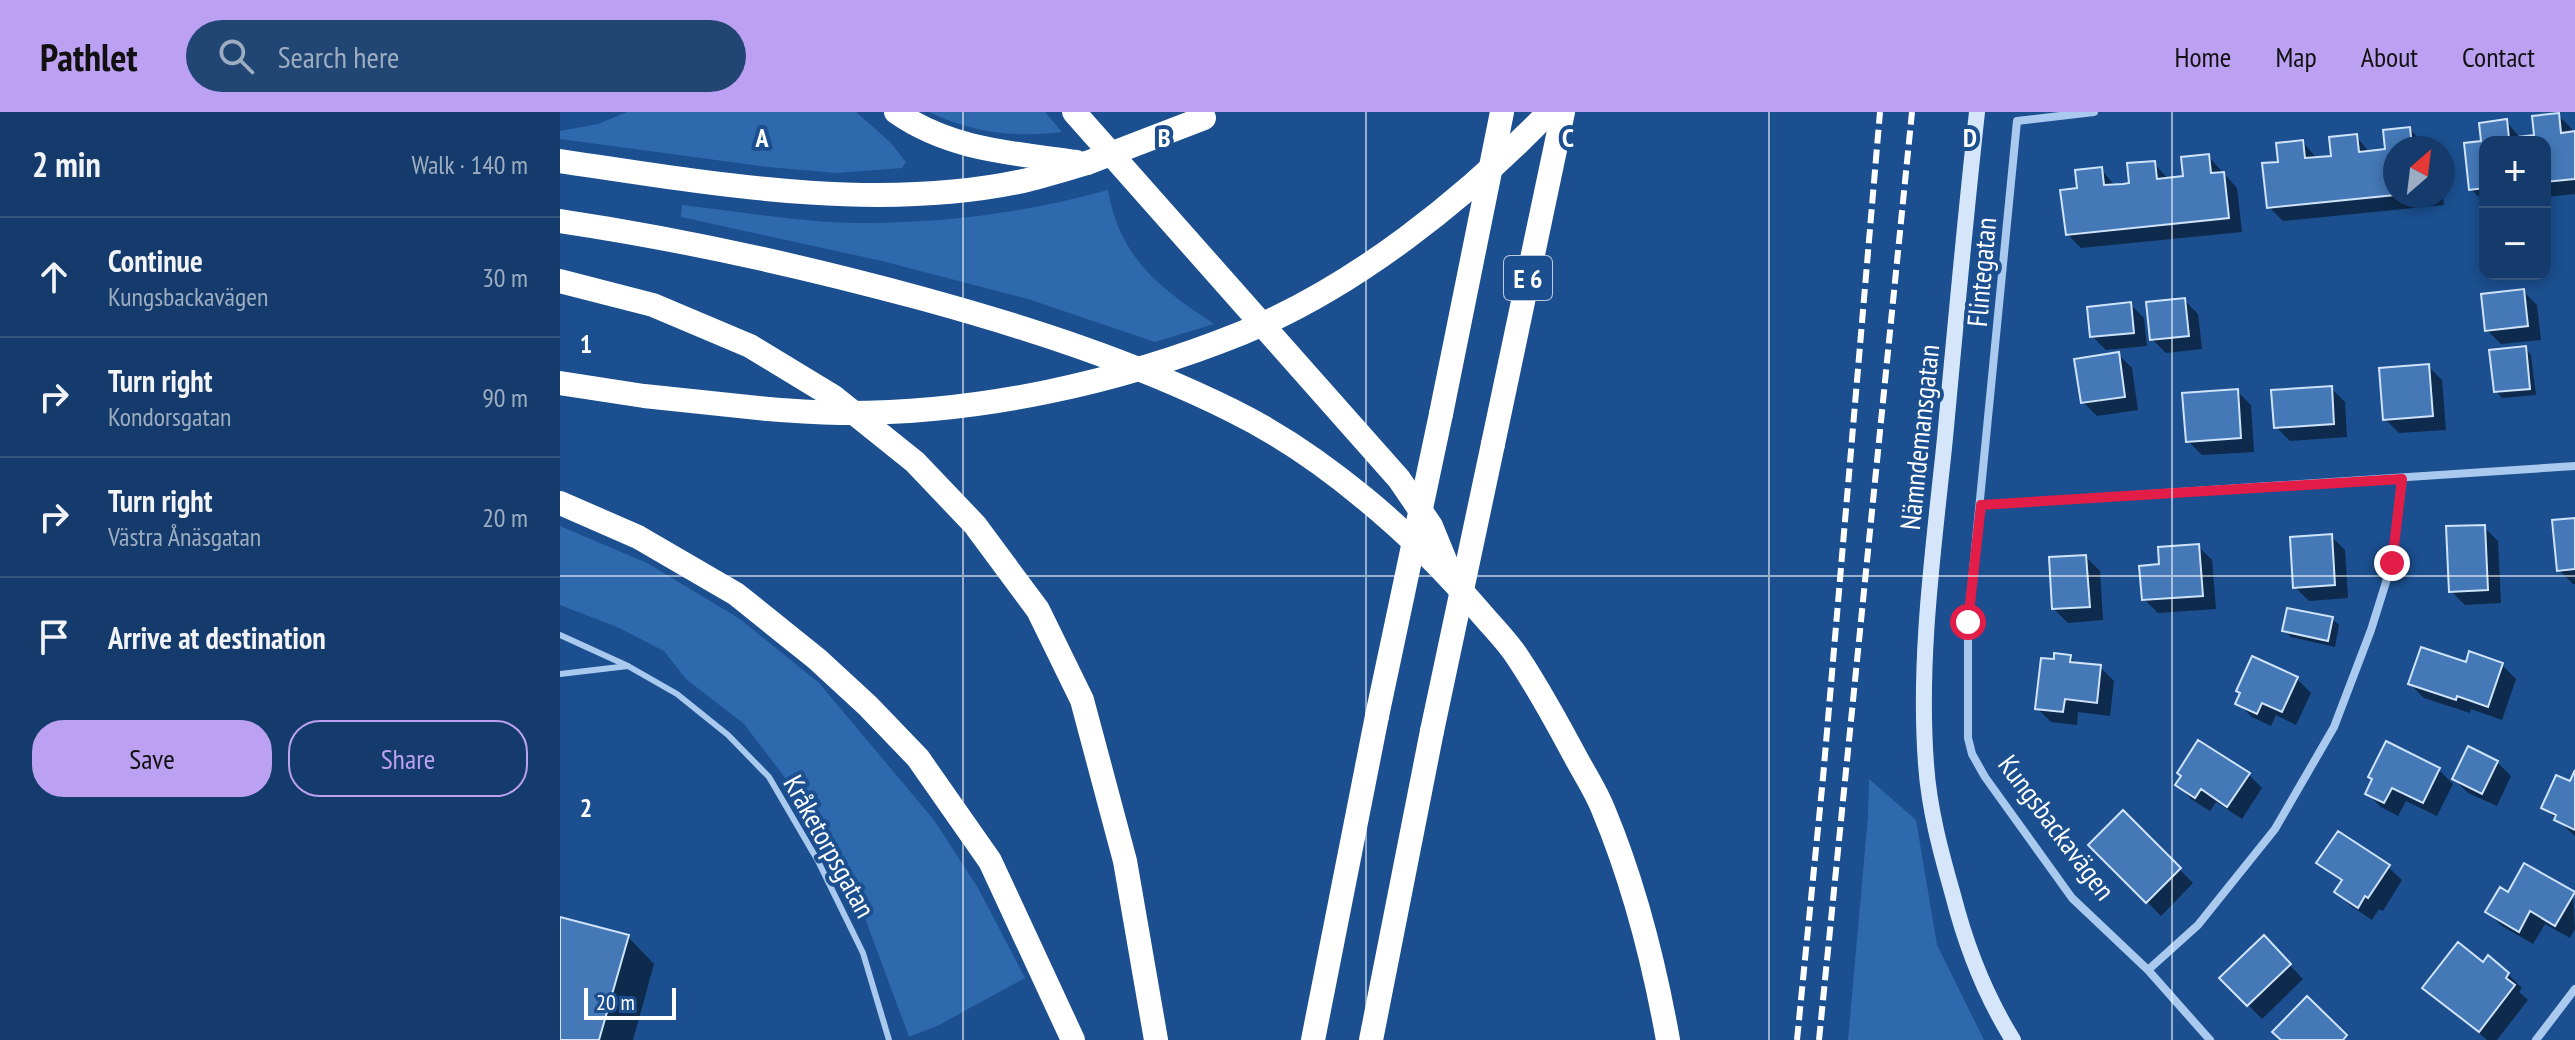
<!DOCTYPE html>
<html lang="en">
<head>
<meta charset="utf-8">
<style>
  body { margin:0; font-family:"PT Sans Narrow",sans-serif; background:#214673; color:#f1f3f6 }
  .controls { position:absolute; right:24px; top:24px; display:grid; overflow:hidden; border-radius:16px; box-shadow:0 4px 12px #0003 }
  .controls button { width:72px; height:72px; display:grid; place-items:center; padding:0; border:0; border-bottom:2px solid #33557e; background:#143b6b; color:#f1f3f6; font:40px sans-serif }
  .compass { position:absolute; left:1823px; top:24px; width:72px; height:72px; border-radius:50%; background:#143b6b; box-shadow:0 4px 12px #0003; rotate:28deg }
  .scale { position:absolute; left:24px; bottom:20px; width:92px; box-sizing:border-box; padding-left:8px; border:4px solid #fff; border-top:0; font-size:22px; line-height:28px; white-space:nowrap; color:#fff; -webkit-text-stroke:6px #1b4f8f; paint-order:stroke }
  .stop { position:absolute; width:24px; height:24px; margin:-18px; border:6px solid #e11d48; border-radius:50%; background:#fff }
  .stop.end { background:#e11d48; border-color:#fff; box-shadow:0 2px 8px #0008 }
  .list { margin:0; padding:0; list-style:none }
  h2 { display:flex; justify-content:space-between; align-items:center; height:104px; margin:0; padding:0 32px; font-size:34px }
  h2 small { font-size:26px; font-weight:400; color:#9dadc1 }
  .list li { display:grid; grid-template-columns:52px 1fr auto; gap:24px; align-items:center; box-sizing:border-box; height:120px; padding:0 32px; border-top:2px solid #33557e }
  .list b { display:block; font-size:30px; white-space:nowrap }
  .list p { margin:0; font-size:26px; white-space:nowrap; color:#9dadc1 }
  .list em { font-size:26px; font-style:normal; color:#9dadc1 }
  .actions { display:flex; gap:16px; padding:24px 32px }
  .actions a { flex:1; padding:18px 0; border:2px solid #bca0f2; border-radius:32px; text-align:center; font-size:28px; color:#bca0f2 }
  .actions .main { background:#bca0f2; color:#111 }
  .icon { flex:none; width:44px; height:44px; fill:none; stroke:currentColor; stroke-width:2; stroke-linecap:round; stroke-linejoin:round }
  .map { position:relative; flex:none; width:2015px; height:928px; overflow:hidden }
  header { display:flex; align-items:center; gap:48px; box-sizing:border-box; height:112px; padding:0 40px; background:#bca0f2; color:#111 }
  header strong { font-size:38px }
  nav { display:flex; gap:44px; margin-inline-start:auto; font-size:28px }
  .search { width:560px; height:72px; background:#214673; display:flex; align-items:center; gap:20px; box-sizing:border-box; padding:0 28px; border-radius:44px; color:#9dadc1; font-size:30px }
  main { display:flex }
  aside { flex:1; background:#143b6b }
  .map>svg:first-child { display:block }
  .green { fill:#2e69ad }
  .shadow { fill:#0007 }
  .building { fill:#4478b7; stroke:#cfe3fa; stroke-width:2 }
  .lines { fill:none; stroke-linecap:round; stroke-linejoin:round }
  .lane { stroke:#a9c9ee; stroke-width:6 }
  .street { stroke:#a9c9ee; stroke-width:8 }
  .secondary { stroke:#d6e6fa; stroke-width:16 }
  .highway { stroke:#fff; stroke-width:24 }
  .rail { stroke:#fff; stroke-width:6; stroke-dasharray:14 6; stroke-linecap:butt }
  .highway-bridge { stroke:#fff; stroke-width:24 }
  .route { stroke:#e11d48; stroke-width:10 }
  .grid { fill:none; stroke:#fff; stroke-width:2; stroke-opacity:0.55 }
  .labels { text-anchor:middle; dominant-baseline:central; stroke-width:8; stroke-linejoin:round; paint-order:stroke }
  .shield { fill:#1b4f8f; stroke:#bbcadd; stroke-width:2 }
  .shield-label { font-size:26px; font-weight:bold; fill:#fff }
  .street-label { font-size:28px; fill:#fff; stroke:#1b4f8f }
  .grid-label { font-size:26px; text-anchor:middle; font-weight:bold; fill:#fff; stroke:#1b4f8f; stroke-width:8; stroke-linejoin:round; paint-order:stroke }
</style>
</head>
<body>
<header>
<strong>Pathlet</strong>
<div class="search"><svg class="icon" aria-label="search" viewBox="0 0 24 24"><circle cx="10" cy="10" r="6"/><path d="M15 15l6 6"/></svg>Search here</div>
<nav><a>Home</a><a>Map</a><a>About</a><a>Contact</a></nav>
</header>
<main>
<aside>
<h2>2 min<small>Walk · 140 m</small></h2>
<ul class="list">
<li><svg class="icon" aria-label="ahead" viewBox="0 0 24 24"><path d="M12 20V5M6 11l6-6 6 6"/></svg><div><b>Continue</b><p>Kungsbackavägen</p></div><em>30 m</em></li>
<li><svg class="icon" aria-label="right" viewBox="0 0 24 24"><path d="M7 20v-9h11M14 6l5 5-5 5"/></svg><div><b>Turn right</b><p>Kondorsgatan</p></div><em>90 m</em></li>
<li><svg class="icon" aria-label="right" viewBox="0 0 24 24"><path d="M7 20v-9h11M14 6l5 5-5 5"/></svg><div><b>Turn right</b><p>Västra Ånäsgatan</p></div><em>20 m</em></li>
<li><svg class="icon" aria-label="arrive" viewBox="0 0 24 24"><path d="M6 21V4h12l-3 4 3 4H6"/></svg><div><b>Arrive at destination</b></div></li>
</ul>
<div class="actions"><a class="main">Save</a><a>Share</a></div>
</aside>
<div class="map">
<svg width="2015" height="928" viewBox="0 0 2015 928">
  <rect width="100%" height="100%" fill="#1b4f8f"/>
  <path class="green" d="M67 0H296L330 30 346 50 342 56 276 61 208 55 0 27V19L38 12Z
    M369 0H485L502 20C454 26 413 21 369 0Z
    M548 78C560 147 599 175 654 212L595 230 468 187 322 149 121 105 122 93C183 100 245 111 306 111 388 111 468 100 548 78Z
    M0 414 87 451 180 507 259 571 374 708 418 776 465 866 379 913 349 925 298 787 265 726 223 663 184 612 126 567 104 539 57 515 0 493Z
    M1309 667 1356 708 1377 833 1424 928H1288L1308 704Z"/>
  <path class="shadow" d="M1998 3 2012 17V21H2015V82L1985 85V30H1925V91L1911 77 1923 31 1946 9 1961 27 1976 25Z
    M1850 17 1866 36H1835V84H1883L1884 93 1723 109 1709 95 1720 51 1743 30 1757 47 1773 46 1796 24 1810 41 1827 39Z
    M1648 44 1677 76 1682 120 1521 136 1507 122 1519 78 1541 57 1555 74 1572 72 1594 51 1609 68 1625 66Z
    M1963 179 1977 193 1981 228 1941 232 1927 218Z
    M1624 188 1638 202 1642 237 1606 241 1592 227Z
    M1570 192 1584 206 1587 234 1546 238 1532 224Z
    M1965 236 1971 243 1976 283 1942 286 1936 279Z
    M1558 242 1572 256 1578 298 1537 304 1523 290Z
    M1868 254 1882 268 1886 318 1839 321 1825 307Z
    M1771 276 1785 290 1787 325 1730 329 1716 315Z
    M1677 279 1691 293 1694 340 1642 343 1628 329Z
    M2015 408V472H2013L1999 458Z
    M1924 415 1938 429 1941 491 1905 493 1891 479Z
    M1771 424 1785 438 1788 486 1749 489 1735 475Z
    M1638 434 1652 448 1656 497 1598 501 1584 487 1602 454Z
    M1526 445 1540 459 1543 508 1508 511 1494 497Z
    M1772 507 1779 513 1775 535 1731 525 1724 519Z
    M1510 545 1517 552 1540 555 1554 569 1550 604 1518 600 1517 613 1491 610 1477 596 1495 550Z
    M1907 553H1942L1956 567 1942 608 1911 597 1910 601 1864 586 1850 572Z
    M1737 567 1751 581 1736 613 1716 603 1711 614 1692 605 1678 591Z
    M1937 650 1951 664 1937 694 1908 681 1894 667Z
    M1879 658 1893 672 1877 704 1846 689 1838 704 1821 695 1807 681Z
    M1688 662 1702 676 1682 707 1656 690 1650 699 1631 687 1618 673Z
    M2015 663V724L1984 696 2011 672Z
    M1563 701 1633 771 1601 804 1531 733Z
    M1759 751 1828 755 1842 768 1823 799 1819 797 1812 808 1791 794 1777 780 1783 771Z
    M2013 782 2015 817 2010 826 1985 812 1973 832 1942 814 1928 800 1948 783Z
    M0 807 68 825 94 852 73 928H0Z
    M1704 826 1743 867 1702 907 1662 866Z
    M1924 852 1948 862 1962 876 1959 880 1968 888 1937 928H1927L1865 875Z"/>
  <path class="building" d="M1999 1 2001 21 2015 19V67L1985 70V30H1925V76L1909 78 1904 31 1921 29 1919 11 1947 7 1949 26 1974 23 1972 4Z
    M1850 15 1852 34 1866 33V36H1835V83L1707 96 1702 51 1718 50 1716 31 1743 28 1745 46 1771 44 1769 25 1797 22 1799 40 1817 38 1825 37 1823 18Z
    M1649 42 1651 61 1664 60 1669 106 1506 123 1500 78 1517 76 1515 58 1542 55 1544 73 1563 72 1569 71 1567 51 1595 49 1597 67 1623 64 1621 45Z
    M1964 177 1968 214 1925 219 1921 182Z
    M1625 186 1629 224 1590 228 1586 190Z
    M1571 190 1574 221 1530 225 1527 195Z
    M1966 234 1970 277 1934 280 1929 238Z
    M1559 240 1565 285 1521 291 1514 247Z
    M1869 252 1873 304 1823 308 1819 256Z
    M1772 274 1774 312 1714 316 1711 278Z
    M1678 277 1681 326 1626 330 1622 281Z
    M2015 406V457L1997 459 1992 408Z
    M1925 413 1928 478 1889 480 1886 414Z
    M1772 422 1775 473 1733 476 1730 425Z
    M1639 432 1643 484 1582 488 1579 454 1599 452 1598 435Z
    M1526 443 1530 495 1492 497 1489 445Z
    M1727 496 1773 505 1768 529 1722 519Z
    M1861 535 1906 550 1909 539 1943 551 1928 595 1897 584 1896 588 1848 572Z
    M1494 541 1511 543 1510 550 1541 553 1537 591 1505 587 1503 600 1475 597 1481 546 1494 547Z
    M1692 544 1738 565 1722 600 1702 591 1697 602 1675 592 1680 581 1676 579Z
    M1638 628 1690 661 1667 695 1641 677 1635 686 1615 673 1621 664 1617 661Z
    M1826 629 1880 656 1863 691 1832 676 1824 691 1805 682 1812 667 1808 665Z
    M1908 634 1938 649 1922 682 1892 667Z
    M2015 658V718L1994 708 1996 703 1981 696 1996 663 2010 669Z
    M1563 698 1621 756 1586 791 1528 733Z
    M1778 719 1830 753 1808 786 1805 784 1798 796 1774 780 1782 768 1756 751Z
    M1964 751 2015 780 1995 814 1970 799 1959 820 1925 800 1940 775 1948 780Z
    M0 805 69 823 39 928H0Z
    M1704 823 1731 852 1687 894 1659 866Z
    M1898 830 1923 850 1928 843 1949 861 1946 866 1955 873 1919 920 1862 876Z
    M1747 884 1787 923 1783 928H1721L1712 920Z"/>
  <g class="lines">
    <path class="lane" d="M0 523 68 554 117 582 168 623 209 665 258 749 303 841 329 928
      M0 562 68 554"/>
    <path class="street" d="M1534 0 1457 9 1408 510V626L1412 642 1425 665 1512 786 1588 858 1650 928
      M1421 393 2015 354
      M1588 858 1638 813 1715 717 1774 615 1811 518 1832 451 1842 367
      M1976 928 2015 877"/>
    <path class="secondary" d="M1417 0C1405 109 1395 217 1385 326 1374 434 1358 544 1366 652 1369 697 1381 741 1393 783 1406 834 1425 883 1453 928"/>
    <path class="highway" d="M336 0C390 38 453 41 516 50
      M514 0 839 367 871 414 889 458
      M0 49C148 71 315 101 463 69 484 64 506 57 527 51
      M0 109C121 127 242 154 360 186 466 215 572 249 671 298 761 342 855 423 920 500 931 513 944 526 954 540 977 573 996 609 1015 644 1024 661 1036 679 1043 697 1074 771 1094 850 1108 928
      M0 169 93 193 190 234 274 285 355 350 415 413 478 498 522 588 565 749 596 928
      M0 271 84 284 208 297
      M881 302 942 0
      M933 332 1003 0
      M0 391 78 425 176 482 257 547 308 594 358 646 430 749 513 928
      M753 928 817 604
      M811 928 872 619"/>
    <path class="rail" d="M1237 928 1263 666 1320 0
      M1259 928 1352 0"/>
    <path class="highway-bridge" d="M527 51 644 6
      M208 297C234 299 260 301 287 301 420 301 558 271 682 221 795 175 905 87 989 0
      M817 604 881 302
      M872 619 933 332"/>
  </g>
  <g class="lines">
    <path class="route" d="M1408 510 1421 393 1842 367 1832 451"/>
  </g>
  <path class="grid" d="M403 0V928M806 0V928M1209 0V928M1612 0V928M0 464H2015"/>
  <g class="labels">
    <rect class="shield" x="944" y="144" width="48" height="44" rx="6"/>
    <g class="shield-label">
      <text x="968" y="166">E 6</text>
    </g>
    <g class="street-label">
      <text transform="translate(1421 160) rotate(-85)">Flintegatan</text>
      <text transform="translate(1359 325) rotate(-84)">Nämndemansgatan</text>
      <text transform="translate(1497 715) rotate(53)">Kungsbackavägen</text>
      <text transform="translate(270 734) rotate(61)">Kråketorpsgatan</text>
    </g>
  </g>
  <g class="grid-label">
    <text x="202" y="35">A</text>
    <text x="604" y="35">B</text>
    <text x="1008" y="35">C</text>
    <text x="1410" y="35">D</text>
    <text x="26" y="241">1</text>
    <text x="26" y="705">2</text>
  </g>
</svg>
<div class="controls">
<button>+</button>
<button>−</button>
</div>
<svg class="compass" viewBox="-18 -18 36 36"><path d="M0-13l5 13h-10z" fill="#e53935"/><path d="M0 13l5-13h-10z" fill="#9dadc1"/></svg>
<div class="scale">20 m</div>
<div class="stop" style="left:1408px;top:510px"></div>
<div class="stop end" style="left:1832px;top:451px"></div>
</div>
</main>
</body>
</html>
